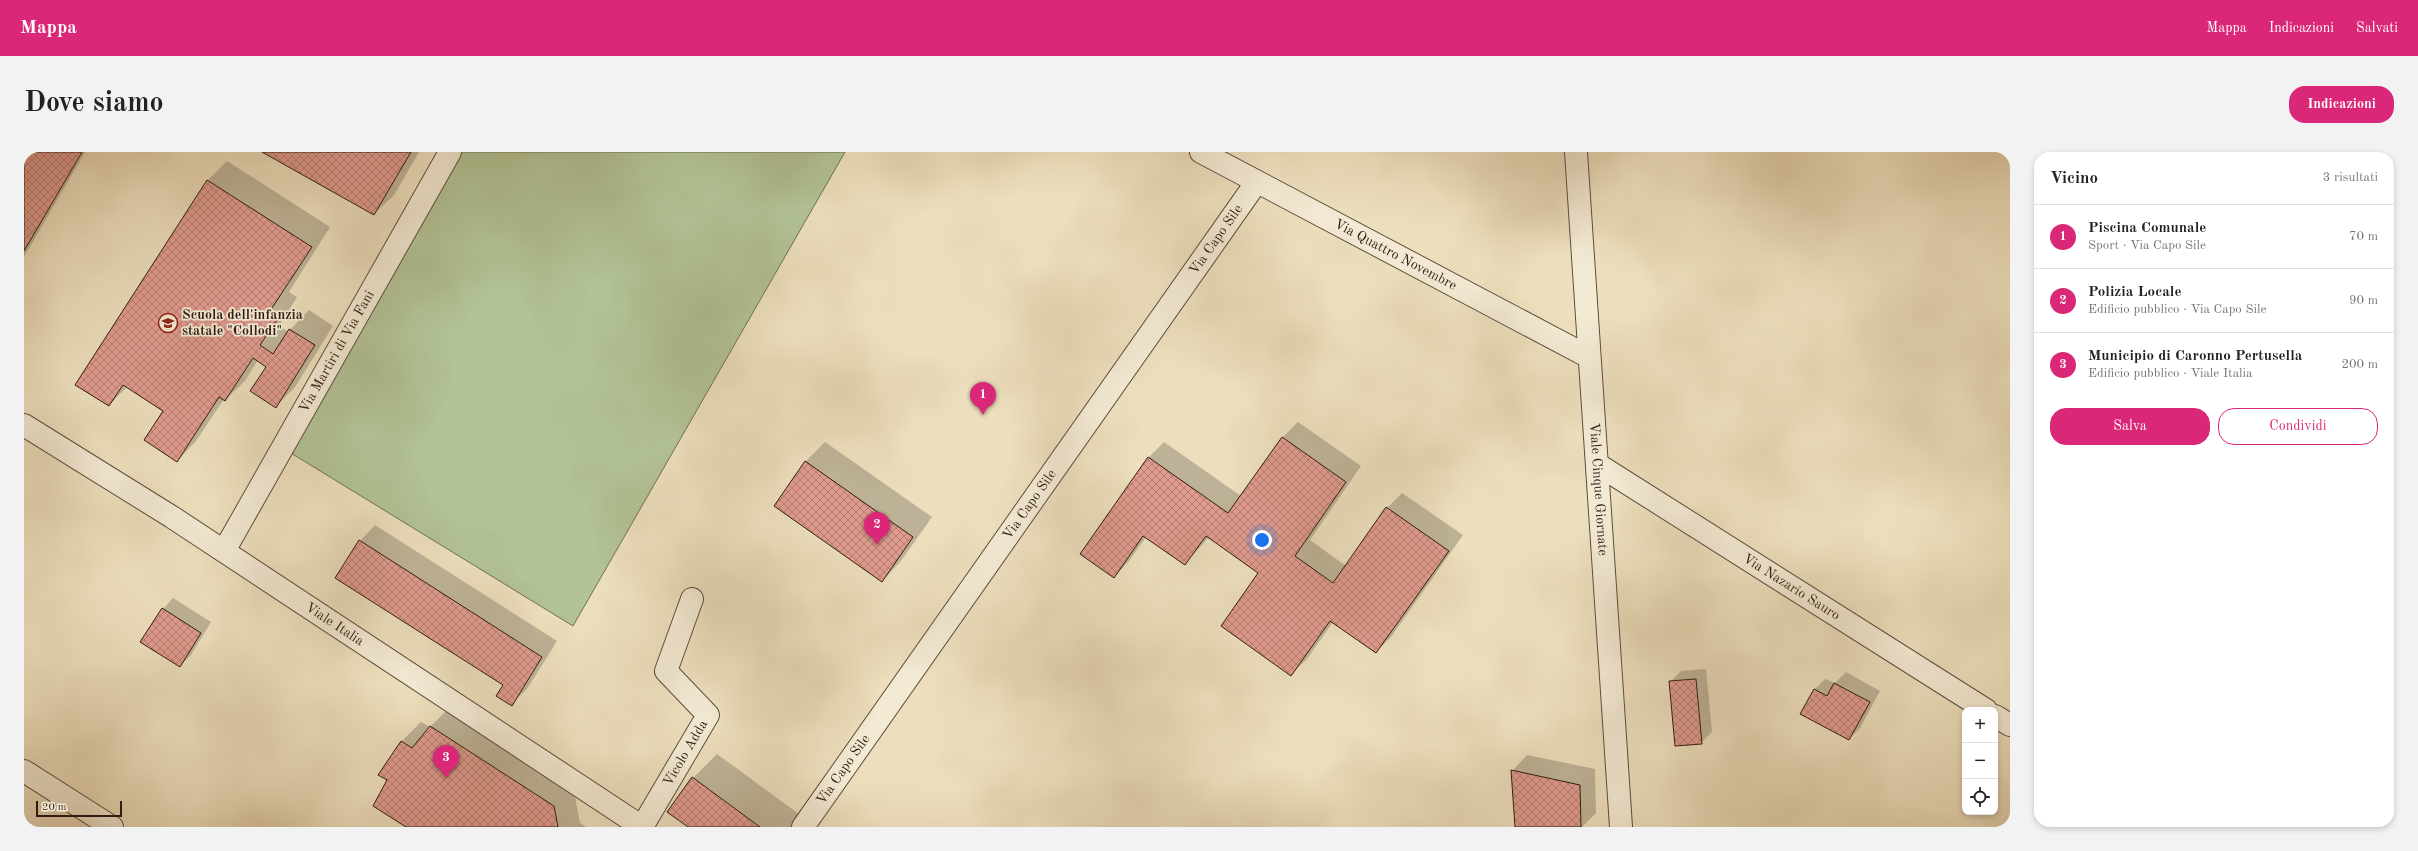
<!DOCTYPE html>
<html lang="it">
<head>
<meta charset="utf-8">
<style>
  body { margin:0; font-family:"Old Standard TT",serif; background:#f2f2f2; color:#222 }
  .controls { position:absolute; right:12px; bottom:12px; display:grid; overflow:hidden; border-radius:8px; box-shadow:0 2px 6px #0003 }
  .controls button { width:36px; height:36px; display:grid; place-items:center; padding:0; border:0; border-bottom:1px solid #e0e0e0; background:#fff; color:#222; font:20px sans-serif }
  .scale { position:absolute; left:12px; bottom:10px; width:86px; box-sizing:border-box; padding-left:4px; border:2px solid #2f1c12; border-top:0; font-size:11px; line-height:14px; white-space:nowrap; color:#2f1c12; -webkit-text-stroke:3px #f3ead4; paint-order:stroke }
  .you { position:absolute; left:1238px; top:388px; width:14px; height:14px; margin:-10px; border:3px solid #fff; border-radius:50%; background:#1a73e8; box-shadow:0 0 0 6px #1a73e833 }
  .badge { display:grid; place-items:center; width:26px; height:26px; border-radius:50%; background:#db2777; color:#fff; font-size:13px; font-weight:700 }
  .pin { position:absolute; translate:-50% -33px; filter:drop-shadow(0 1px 2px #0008) }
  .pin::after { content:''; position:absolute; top:21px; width:14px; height:12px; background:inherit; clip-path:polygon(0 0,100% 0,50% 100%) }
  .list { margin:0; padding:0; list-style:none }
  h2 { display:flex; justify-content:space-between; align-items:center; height:52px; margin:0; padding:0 16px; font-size:17px }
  h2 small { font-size:13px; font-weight:400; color:#767676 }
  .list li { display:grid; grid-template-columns:26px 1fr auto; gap:12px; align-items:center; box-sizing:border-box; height:64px; padding:0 16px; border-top:1px solid #e0e0e0 }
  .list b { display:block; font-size:15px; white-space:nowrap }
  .list p { margin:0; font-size:13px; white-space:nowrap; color:#767676 }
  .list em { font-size:13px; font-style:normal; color:#767676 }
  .actions { display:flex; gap:8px; padding:12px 16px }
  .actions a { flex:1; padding:9px 0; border:1px solid #db2777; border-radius:16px; text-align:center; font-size:14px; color:#db2777 }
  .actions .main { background:#db2777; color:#fff }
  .icon { flex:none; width:22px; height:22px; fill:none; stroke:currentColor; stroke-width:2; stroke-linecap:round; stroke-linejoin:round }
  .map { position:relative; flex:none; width:1986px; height:675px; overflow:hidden; border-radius:16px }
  header { display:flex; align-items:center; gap:24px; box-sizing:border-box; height:56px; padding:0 20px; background:#db2777; color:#fff }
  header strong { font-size:19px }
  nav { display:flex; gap:22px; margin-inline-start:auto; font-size:14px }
  .intro { display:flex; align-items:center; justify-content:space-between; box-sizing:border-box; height:96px; padding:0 24px }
  h1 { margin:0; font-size:28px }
  .button { padding:10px 18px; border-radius:16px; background:#db2777; color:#fff; font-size:14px; font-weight:700 }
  main { display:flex; gap:24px; padding:0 24px }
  aside { flex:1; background:#fff; border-radius:16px; box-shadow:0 2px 6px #0003 }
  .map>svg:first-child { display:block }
  .grass { fill:#b2c396; stroke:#707054 }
  .shadow { fill:#0003 }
  .building { fill:url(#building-cross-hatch); stroke:#2f1c12 }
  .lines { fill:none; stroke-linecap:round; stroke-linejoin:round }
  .street-casing { stroke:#5e4d3d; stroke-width:24 }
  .street { stroke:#f3ead4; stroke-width:22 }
  .labels { text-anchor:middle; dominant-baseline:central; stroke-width:3.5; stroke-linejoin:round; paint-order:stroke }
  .street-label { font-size:14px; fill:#2f1c12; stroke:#f3ead4 }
  .poi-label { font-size:14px; font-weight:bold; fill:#2f1c12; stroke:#f3ead4; text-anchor:start }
</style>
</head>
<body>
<header>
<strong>Mappa</strong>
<nav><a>Mappa</a><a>Indicazioni</a><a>Salvati</a></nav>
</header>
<div class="intro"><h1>Dove siamo</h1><a class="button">Indicazioni</a></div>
<main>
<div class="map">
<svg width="1986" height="675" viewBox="0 0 1986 675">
  <defs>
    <pattern id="building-cross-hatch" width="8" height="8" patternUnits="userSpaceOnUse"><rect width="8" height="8" fill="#e09b8f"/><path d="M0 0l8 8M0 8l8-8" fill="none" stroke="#b67e73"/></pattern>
  </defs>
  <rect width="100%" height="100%" fill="#eddfbd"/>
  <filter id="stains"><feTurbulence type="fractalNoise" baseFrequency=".005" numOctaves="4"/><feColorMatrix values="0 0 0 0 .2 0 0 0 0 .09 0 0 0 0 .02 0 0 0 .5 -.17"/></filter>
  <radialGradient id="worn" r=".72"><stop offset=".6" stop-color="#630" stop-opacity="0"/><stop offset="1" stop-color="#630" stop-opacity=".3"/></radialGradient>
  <path class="grass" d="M435 0H821L549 474 262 298Z"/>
  <path class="shadow" d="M0 0H61L0 105Z
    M240 0H395L370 43 350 62Z
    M203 9 306 75 265 140 273 145 255 174 264 180 285 158 309 174 271 235 252 254 243 214 234 208 221 229 201 248 200 247 172 289 153 309 140 259 103 235 85 253 52 233 184 28Z
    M1274 270 1337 314 1286 388 1322 414 1363 356 1378 341 1439 383 1367 485 1352 500 1309 470 1283 507 1267 522 1236 421 1185 385 1161 412 1122 385 1105 409 1090 425 1057 401 1125 305 1140 290 1217 344 1259 285Z
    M801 290 908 365 877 409 858 429 781 310Z
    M351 373 533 489 503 537 487 552 480 533 336 389Z
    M149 446 187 470 167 503 156 514 139 457Z
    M1682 517 1688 580 1677 591 1646 530 1657 519Z
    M1822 520 1856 539 1836 576 1825 587 1791 537 1801 527 1811 531Z
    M426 555 549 634 556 671 562 675H384L365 628 356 622 378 589 397 570 406 575Z
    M693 602 779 665 772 675H665L669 626Z
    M1503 603 1571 617 1572 661 1558 675H1492L1488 619Z"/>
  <path class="building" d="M0 0H58L0 99Z
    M238 0H387L350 63Z
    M183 28 288 95 246 159 255 165 236 193 249 202 265 177 291 193 252 256 226 239 242 215 229 206 201 249 195 245 153 310 120 288 139 259 99 233 85 254 51 233Z
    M1258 285 1322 330 1271 404 1309 431 1362 355 1425 399 1352 501 1306 469 1267 524 1197 474 1234 421 1182 384 1161 413 1119 384 1090 426 1056 402 1124 305 1204 361Z
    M781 309 889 385 858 430 750 354Z
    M335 388 518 505 488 554 472 544 479 533 311 426Z
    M138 456 177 481 156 515 116 490Z
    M1672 527 1678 592 1651 594 1645 529Z
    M1810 531 1846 550 1825 588 1776 562 1790 537 1803 544Z
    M406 574 530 654 534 675H382L349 654 363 628 354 623 377 589 388 596Z
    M1487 618 1556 633 1557 675H1491Z
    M668 625 736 675H664L643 660Z"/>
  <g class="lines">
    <g class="street-casing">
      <g id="street">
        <path id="s1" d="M1177 0 1565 205"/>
        <path id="s2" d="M1552 0 1597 675"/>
        <path id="s3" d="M0 273 148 365 618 675 684 563 642 519 668 447"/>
        <path id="s4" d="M1573 312 1962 558"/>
        <path id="s5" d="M200 399 426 0"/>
        <path d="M1971 564 1986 573"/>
        <path d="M0 619 88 675"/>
        <path id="s6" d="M779 675 1232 31"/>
      </g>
    </g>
    <use href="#street" class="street"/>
  </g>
  <defs>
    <g id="school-ring" transform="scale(1)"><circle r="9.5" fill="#f3ead4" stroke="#8f2418" stroke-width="1.5"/><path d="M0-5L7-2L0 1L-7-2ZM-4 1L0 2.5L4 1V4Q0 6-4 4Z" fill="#8f2418"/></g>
  </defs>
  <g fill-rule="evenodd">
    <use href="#school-ring" x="144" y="171"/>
  </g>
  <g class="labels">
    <g class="street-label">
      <text stroke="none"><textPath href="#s6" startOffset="718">Via Capo Sile</textPath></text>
      <text stroke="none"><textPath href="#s1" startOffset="220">Via Quattro Novembre</textPath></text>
      <text stroke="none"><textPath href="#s5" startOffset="229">Via Martiri di Via Fani</textPath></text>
      <text stroke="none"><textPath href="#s2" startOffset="338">Viale Cinque Giornate</textPath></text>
      <text stroke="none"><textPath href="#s6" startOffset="394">Via Capo Sile</textPath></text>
      <text stroke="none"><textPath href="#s4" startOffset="230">Via Nazario Sauro</textPath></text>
      <text stroke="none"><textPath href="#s3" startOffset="369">Viale Italia</textPath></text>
      <text stroke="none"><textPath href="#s3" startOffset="823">Vicolo Adda</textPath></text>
      <text stroke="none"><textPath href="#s6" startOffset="70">Via Capo Sile</textPath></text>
    </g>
    <g class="poi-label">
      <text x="158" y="163">Scuola dell'infanzia<tspan x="158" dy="16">statale "Collodi"</tspan></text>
    </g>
  </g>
  <rect width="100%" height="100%" filter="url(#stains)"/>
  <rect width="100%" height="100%" fill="url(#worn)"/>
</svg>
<div class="controls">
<button>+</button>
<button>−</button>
<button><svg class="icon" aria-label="locate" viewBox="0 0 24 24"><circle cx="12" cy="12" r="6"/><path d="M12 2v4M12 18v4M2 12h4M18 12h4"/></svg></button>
</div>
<div class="scale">20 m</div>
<div class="you"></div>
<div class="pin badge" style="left:959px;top:263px">1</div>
<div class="pin badge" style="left:853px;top:393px">2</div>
<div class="pin badge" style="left:422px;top:626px">3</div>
</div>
<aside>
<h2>Vicino<small>3 risultati</small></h2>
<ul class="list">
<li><span class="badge">1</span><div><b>Piscina Comunale</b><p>Sport · Via Capo Sile</p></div><em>70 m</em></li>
<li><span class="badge">2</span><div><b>Polizia Locale</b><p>Edificio pubblico · Via Capo Sile</p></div><em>90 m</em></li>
<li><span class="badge">3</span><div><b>Municipio di Caronno Pertusella</b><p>Edificio pubblico · Viale Italia</p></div><em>200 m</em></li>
</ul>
<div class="actions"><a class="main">Salva</a><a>Condividi</a></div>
</aside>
</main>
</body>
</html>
